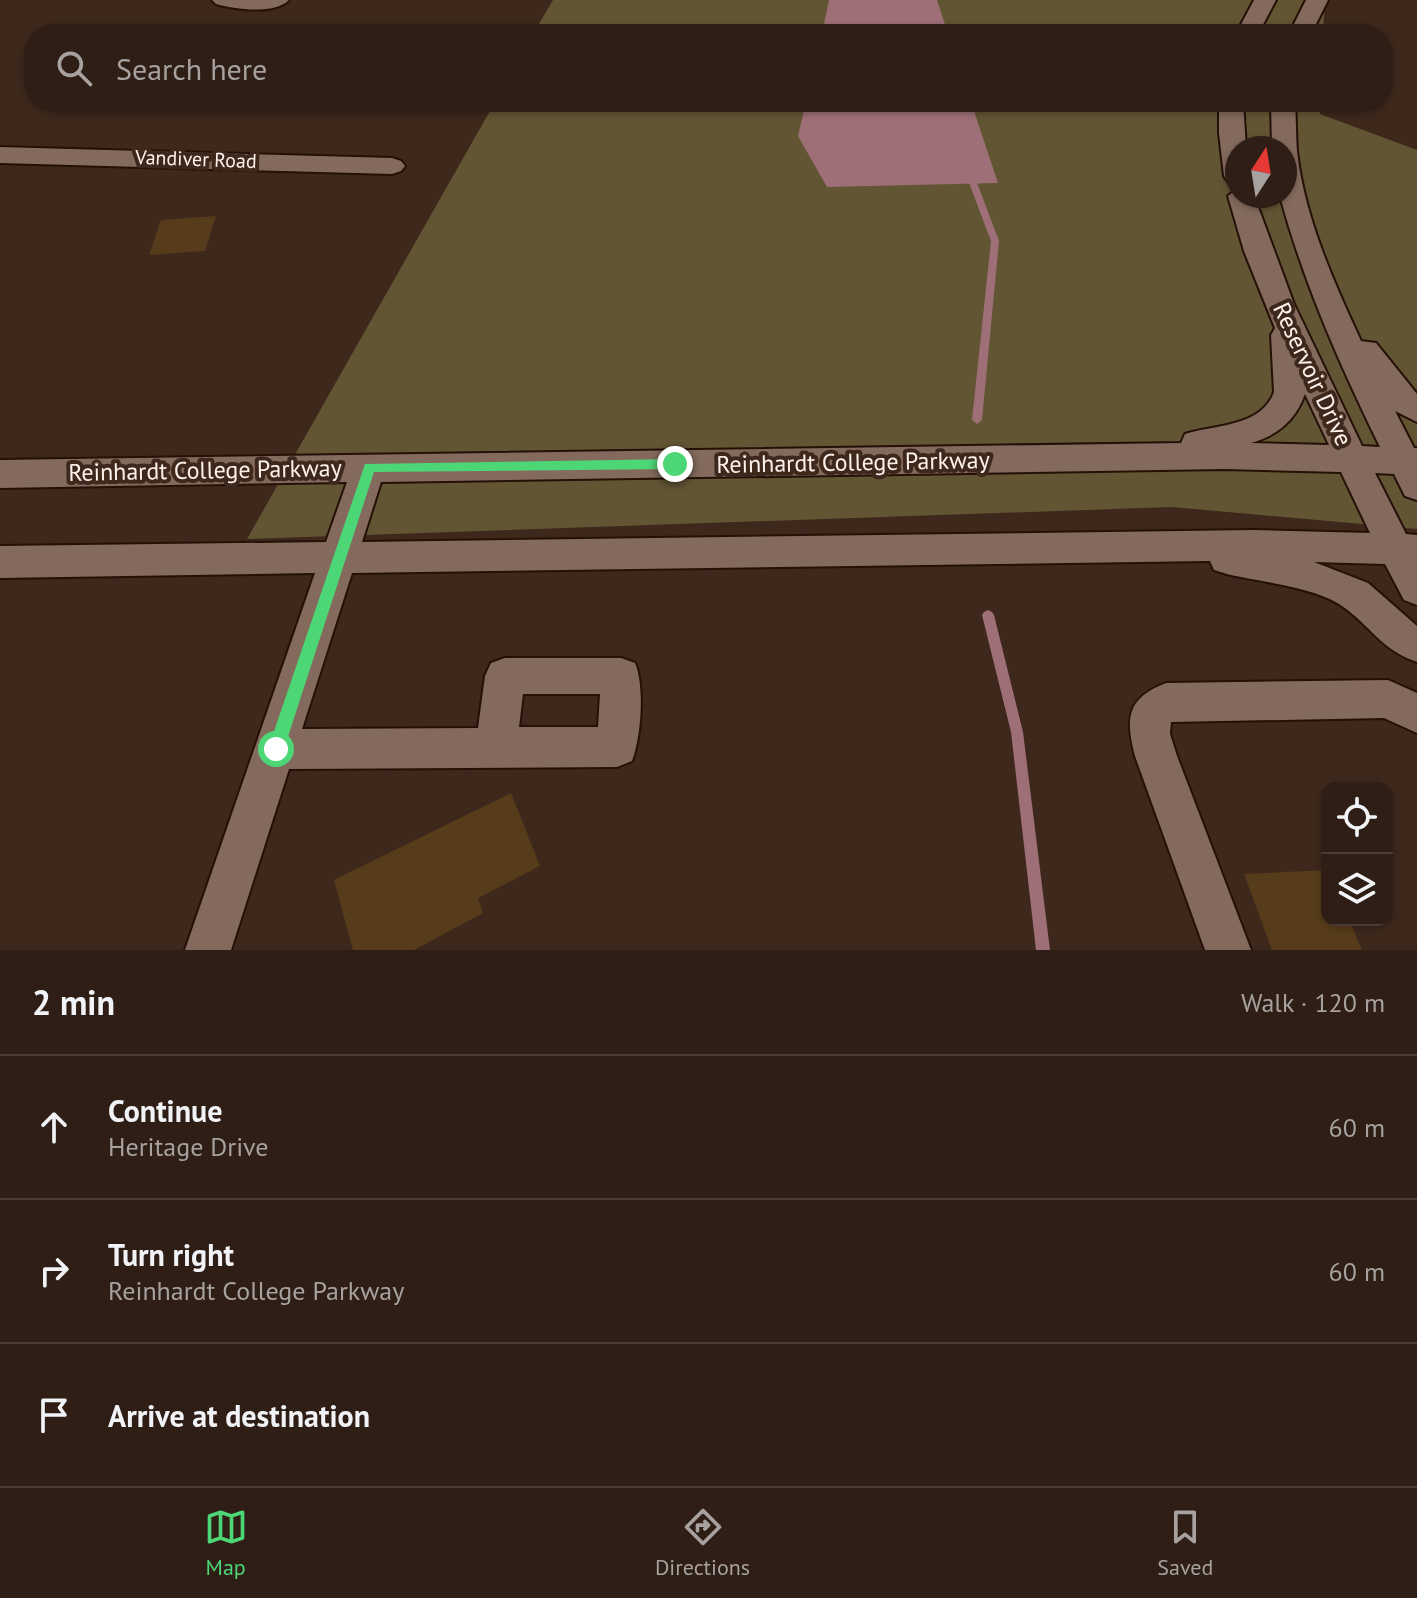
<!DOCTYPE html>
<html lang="en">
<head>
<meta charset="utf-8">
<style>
  body { margin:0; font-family:"PT Sans",sans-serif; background:#3a2b22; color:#f1f3f6 }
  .controls { position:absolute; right:24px; bottom:24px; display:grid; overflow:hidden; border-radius:16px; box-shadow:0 2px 6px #0004 }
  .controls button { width:72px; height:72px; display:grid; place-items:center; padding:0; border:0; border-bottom:2px solid #493c34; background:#2e1e15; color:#f1f3f6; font:40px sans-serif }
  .compass { position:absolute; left:1225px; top:136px; width:72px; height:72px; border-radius:50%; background:#2e1e15; box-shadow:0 2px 6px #0004; rotate:12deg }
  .stop { position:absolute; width:24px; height:24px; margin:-18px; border:6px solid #4dd676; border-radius:50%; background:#fff }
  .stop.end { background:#4dd676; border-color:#fff; box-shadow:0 2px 8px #0008 }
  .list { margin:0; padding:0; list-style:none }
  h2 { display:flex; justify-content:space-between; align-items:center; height:104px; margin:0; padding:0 32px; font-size:34px }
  h2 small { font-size:26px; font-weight:400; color:#a7a2a0 }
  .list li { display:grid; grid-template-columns:52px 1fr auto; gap:24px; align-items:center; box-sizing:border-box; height:144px; padding:0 32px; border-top:2px solid #493c34 }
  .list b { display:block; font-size:30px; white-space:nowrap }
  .list p { margin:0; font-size:26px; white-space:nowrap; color:#a7a2a0 }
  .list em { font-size:26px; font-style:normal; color:#a7a2a0 }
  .icon { flex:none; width:44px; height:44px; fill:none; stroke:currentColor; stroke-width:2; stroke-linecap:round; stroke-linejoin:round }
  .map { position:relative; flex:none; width:1417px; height:950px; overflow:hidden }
  .search { position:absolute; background:#2e1e15; box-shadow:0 2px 6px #0004; left:24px; right:24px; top:24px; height:88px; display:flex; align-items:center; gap:20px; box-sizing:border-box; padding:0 28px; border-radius:32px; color:#a7a2a0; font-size:30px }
  .sheet { height:536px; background:#2e1e15 }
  nav { display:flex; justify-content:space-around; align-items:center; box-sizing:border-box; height:112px; border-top:2px solid #493c34; background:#2e1e15; font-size:22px; color:#a7a2a0 }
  nav a { display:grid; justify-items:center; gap:4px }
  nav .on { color:#4dd676 }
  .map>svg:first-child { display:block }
  .green { fill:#625534; fill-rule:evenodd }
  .water { fill:#9e6f77 }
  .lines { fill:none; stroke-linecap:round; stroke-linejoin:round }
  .stream { fill:#9e6f77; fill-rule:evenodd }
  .building { fill:#573c1b }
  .minor-casing { stroke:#241006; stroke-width:4 }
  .minor { fill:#846a5d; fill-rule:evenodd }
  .route { fill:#4dd676 }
  .labels { text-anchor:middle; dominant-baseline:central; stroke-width:8; stroke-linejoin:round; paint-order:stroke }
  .far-street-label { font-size:20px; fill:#fdf1eb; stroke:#3e281c }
  .street-label { font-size:24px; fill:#fdf1eb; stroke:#3e281c }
</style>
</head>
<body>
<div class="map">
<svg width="1417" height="950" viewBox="0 0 1417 950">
  <rect width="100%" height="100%" fill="#3e281c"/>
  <path class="green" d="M553 0H1325L1323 34H533Z
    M495 102H1320V114L1417 150V529L1172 507 247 539ZM1237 148H1285V196H1237Z"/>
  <path class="water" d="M829 0H937L948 34H822Z
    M806 102H971L998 183 827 187 798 136Z"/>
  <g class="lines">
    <path class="stream" d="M966 170H969L973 172 999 241 982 420 977 424 972 420 991 241 965 172Z
      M988 610 992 612 994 615 1023 732 1050 950H1036L1011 732 982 615 984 612Z"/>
  </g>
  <path class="building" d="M216 216 205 251 149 255 161 220Z
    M511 793 540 866 478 898 483 913 414 950H353L334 880Z
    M1327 870V920H1349L1362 950H1272L1244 874Z"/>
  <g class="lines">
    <g class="minor-casing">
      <path id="minor" d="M212 0H289C274 15 234 9 216 4Z
        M1254 0H1276L1258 34H1236Z
        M1306 0H1328L1311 34H1289Z
        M1219 102H1243L1246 148H1237V184L1228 182 1224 176 1219 133Z
        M1271 102H1295C1296 118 1296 137 1297 151 1304 216 1334 283 1361 341L1376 343 1417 394V422L1395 411 1414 448H1417V500L1405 496 1394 474 1375 473 1406 534 1417 535V605L1404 600 1385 564 1314 562 1368 583 1417 626V662C1381 650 1371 626 1342 606 1315 587 1260 582 1227 574L1214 570 1210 561 352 573 302 729 478 728 485 676 491 663 505 658H621L635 663C645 686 641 738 632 761L617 767 289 769 231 950H185L315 573 0 578V546L326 542 347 482 0 488V460L1181 443 1185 434C1214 425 1262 427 1274 392L1271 335 1275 328 1244 251 1228 196 1237 189V196H1254L1294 304 1362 446 1380 447C1340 365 1304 284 1280 196H1285V148H1272ZM1305 394 1329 445 1251 443C1278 435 1295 421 1305 394ZM1225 469 1341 472 1370 533 1254 530 362 542 381 482ZM523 694H600L598 727H519Z
        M0 147 392 158 401 161 405 166 401 171 392 174 0 163Z
        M1388 680 1417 693V733L1384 718 1171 722 1170 734 1177 756 1251 950H1205L1135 756C1125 718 1127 698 1166 683Z"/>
    </g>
    <use href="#minor" class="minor"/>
  </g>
  <path class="route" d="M675 459 681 464 675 469 374 472 284 749 282 754H271L268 749 365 464Z"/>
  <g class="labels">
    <g class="far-street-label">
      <text transform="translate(196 159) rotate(2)">Vandiver Road</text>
    </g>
    <g class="street-label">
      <text transform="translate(1313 374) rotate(65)">Reservoir Drive</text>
      <text transform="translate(853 462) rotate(-1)">Reinhardt College Parkway</text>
      <text transform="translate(205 470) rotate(-1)">Reinhardt College Parkway</text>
    </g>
  </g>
</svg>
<div class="controls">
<button><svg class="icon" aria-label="locate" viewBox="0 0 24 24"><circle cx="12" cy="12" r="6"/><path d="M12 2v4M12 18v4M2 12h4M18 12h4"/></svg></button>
<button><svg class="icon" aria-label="layers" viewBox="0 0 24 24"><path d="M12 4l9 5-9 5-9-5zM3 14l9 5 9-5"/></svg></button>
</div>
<svg class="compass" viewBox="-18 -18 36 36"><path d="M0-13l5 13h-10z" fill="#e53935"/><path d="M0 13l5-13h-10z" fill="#a7a2a0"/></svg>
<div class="stop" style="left:276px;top:749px"></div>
<div class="stop end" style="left:675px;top:464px"></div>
<div class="search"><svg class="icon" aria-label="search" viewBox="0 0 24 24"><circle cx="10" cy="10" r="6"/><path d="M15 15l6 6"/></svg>Search here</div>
</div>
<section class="sheet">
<h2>2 min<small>Walk · 120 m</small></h2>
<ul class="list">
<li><svg class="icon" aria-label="ahead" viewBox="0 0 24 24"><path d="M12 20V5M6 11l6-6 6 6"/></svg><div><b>Continue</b><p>Heritage Drive</p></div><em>60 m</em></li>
<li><svg class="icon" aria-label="right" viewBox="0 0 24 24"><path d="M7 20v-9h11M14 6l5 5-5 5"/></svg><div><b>Turn right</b><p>Reinhardt College Parkway</p></div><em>60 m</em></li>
<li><svg class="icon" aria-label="arrive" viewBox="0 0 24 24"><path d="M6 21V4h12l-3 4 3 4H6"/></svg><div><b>Arrive at destination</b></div></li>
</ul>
</section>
<nav>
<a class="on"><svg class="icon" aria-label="map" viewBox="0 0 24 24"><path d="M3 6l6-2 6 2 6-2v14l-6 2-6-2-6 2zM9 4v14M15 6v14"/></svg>Map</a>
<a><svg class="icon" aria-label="directions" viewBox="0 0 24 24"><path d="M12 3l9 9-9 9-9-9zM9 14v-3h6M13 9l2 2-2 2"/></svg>Directions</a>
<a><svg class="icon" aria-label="saved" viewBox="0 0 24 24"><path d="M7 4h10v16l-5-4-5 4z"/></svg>Saved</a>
</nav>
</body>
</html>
